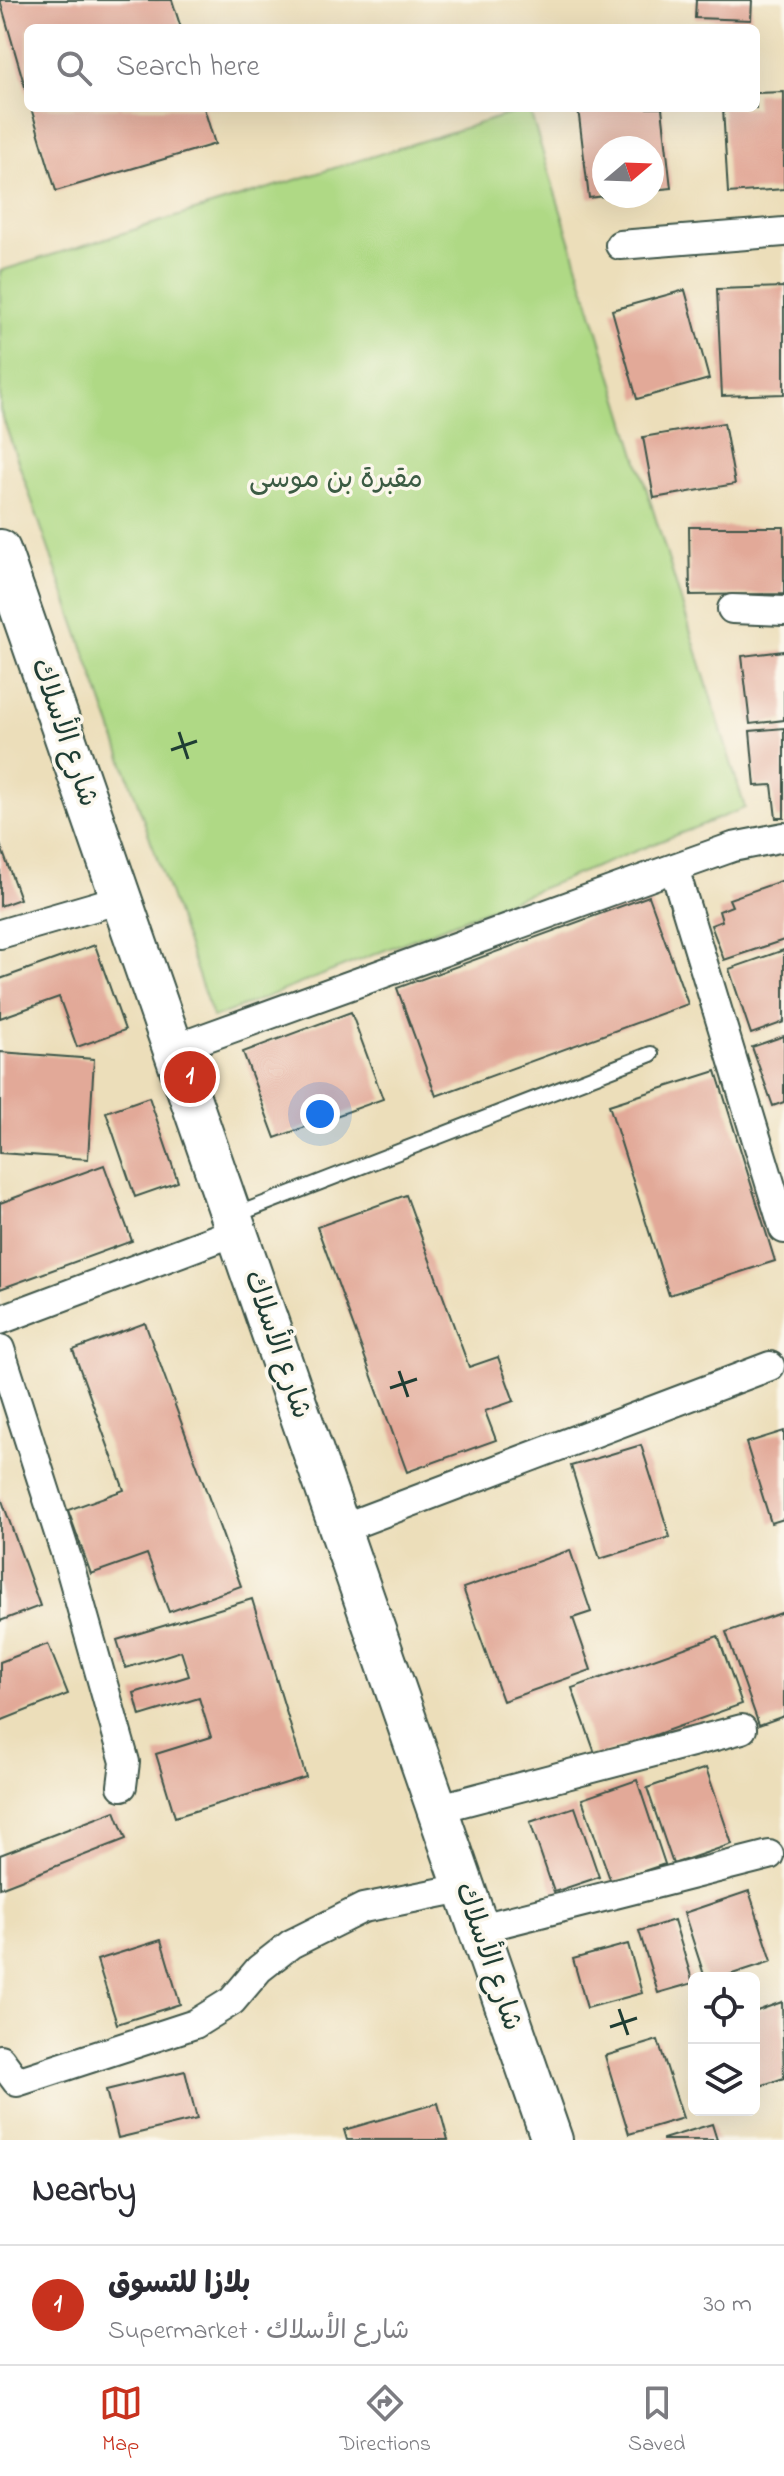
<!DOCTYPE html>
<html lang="en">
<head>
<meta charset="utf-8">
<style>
  body { margin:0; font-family:"Indie Flower","Playpen Sans Arabic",sans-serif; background:#f2f2f3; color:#2b2b33 }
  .controls { position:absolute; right:24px; bottom:24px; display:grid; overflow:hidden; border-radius:12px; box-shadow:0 8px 32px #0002 }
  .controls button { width:72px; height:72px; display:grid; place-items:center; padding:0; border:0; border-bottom:2px solid #e1e1e2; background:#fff; color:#2b2b33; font:40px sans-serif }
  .compass { position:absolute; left:592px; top:136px; width:72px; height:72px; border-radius:50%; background:#fff; box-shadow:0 8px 32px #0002; rotate:71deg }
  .you { position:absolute; left:320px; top:1114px; width:28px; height:28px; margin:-20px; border:6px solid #fff; border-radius:50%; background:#1a73e8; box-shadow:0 0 0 12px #1a73e833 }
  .badge { display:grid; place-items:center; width:52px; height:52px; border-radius:50%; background:#c8321e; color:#fff; font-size:26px; font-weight:700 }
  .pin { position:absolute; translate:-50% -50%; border:4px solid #fff; box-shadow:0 2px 8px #0006 }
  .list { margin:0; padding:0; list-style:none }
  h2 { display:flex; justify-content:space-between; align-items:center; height:104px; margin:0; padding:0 32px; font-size:34px }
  h2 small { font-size:26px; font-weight:400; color:#7c7c81 }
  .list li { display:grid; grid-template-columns:52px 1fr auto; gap:24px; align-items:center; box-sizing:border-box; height:120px; padding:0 32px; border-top:2px solid #e1e1e2 }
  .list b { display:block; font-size:30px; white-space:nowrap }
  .list p { margin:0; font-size:26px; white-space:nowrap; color:#7c7c81 }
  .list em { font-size:26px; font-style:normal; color:#7c7c81 }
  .icon { flex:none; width:44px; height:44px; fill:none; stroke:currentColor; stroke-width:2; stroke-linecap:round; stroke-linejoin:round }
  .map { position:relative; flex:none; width:784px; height:2140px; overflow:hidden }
  .search { position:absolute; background:#fff; box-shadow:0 8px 32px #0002; left:24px; right:24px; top:24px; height:88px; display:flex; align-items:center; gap:20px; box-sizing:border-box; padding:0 28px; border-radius:12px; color:#7c7c81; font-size:30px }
  .sheet { height:224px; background:#fff }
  nav { display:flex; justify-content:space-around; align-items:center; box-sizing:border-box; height:112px; border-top:2px solid #e1e1e2; background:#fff; font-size:22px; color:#7c7c81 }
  nav a { display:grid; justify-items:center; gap:4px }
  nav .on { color:#c8321e }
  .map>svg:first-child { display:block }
  .green { fill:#afd985; stroke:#678b5c; stroke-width:2 }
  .building { fill:#e2a998 }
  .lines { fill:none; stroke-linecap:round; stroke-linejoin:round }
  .lane-casing { stroke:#3e5548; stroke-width:18 }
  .street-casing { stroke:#3e5548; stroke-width:32 }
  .secondary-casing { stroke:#3e5548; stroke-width:44 }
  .lane { stroke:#fff; stroke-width:14 }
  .street { stroke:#fff; stroke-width:28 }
  .secondary { stroke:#fff; stroke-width:40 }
  .ticks { fill:none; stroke:#1f3d34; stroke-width:3 }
  .labels { text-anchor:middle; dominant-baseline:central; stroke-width:7; stroke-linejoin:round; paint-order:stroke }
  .park-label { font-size:28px; fill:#3c5c44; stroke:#fbf7ec }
  .street-label { font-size:28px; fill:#1f3d34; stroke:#fbf7ec }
</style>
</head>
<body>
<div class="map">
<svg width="784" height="2140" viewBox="0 0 784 2140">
  <rect width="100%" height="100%" fill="#fbf7ec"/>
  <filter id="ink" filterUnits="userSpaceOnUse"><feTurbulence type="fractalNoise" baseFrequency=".0125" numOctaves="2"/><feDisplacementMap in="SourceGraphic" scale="16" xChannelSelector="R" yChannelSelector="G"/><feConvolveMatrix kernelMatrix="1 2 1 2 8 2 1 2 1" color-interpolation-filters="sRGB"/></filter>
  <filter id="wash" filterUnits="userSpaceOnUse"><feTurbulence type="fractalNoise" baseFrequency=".006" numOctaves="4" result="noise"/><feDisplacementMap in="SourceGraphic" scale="32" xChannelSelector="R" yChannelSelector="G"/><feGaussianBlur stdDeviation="1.8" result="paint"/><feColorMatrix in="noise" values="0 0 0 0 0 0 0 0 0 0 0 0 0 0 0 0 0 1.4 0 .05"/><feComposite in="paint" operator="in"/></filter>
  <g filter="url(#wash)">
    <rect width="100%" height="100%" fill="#ecdeba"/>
    <path class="green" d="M529 108 745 808 213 1018 0 410V271Z"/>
    <g id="blocks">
      <path class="building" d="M0 0H172L181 28H28L27 94Z
        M696 0H752L751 20 695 18Z
        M784 92V189L728 193 723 108H756V93Z
        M31 108H204L215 144 56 191Z
        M578 108H662L671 188 652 190V148H604V196L589 198Z
        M784 287V394L722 396 717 289Z
        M685 290 709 379 637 399 612 310Z
        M724 423 735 484 654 498 643 437Z
        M689 527H784V594L690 595Z
        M784 651V720L750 724 742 656Z
        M784 728V818H776L772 785 755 786 750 731Z
        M0 844 20 899 0 906Z
        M784 880V940L724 960 711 925 722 921 719 911 732 906 729 899Z
        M649 896 688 1004 436 1096 397 988Z
        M95 945 125 1030 77 1047 59 997 0 1018V979Z
        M784 950V1022L751 1034 729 969Z
        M351 1012 383 1099 275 1138 243 1052Z
        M784 1036V1102L773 1106 752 1047Z
        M0 1052 94 1059 88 1159 0 1153Z
        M716 1071 775 1261 669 1295 609 1105Z
        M149 1097 178 1182 135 1197 106 1112Z
        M104 1165 132 1241 0 1289V1203Z
        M406 1195 469 1367 498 1357 514 1401 485 1411 496 1440 407 1472 317 1227Z
        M145 1323 241 1586 169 1612 147 1554 91 1574 68 1510 124 1490 73 1350Z
        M784 1431V1519L771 1523 746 1443Z
        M641 1445 670 1537 600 1559 571 1466Z
        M0 1495 40 1606 0 1621Z
        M570 1550 591 1612 573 1618 591 1670 503 1701 463 1588Z
        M252 1599 306 1777 175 1817 156 1754 211 1737 199 1698 140 1716 134 1693 189 1676 181 1651 126 1668 117 1640Z
        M784 1612V1716L759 1725 726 1632Z
        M718 1636 742 1704 596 1756 572 1688Z
        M48 1644 68 1694 0 1721V1662Z
        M706 1768 732 1844 673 1864 647 1788Z
        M637 1780 665 1864 611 1882 582 1799Z
        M575 1807 599 1877 554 1892 530 1822Z
        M115 1811 126 1839 0 1888V1855Z
        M749 1891 772 1961 720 1978H705L684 1913Z
        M674 1920 693 1983 658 1993 639 1931Z
        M161 1940 180 2004 117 2024 97 1960Z
        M628 1944 642 1993 587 2008 573 1959Z
        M782 2002 784 2078 754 2088V2012Z
        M658 2040 683 2118 629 2134 605 2056Z
        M185 2071 197 2119 118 2138 106 2090Z
        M438 2103 448 2140H347L344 2130Z
        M712 2124 717 2140H663V2139Z"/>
    </g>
  </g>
  <g filter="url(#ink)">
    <use href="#blocks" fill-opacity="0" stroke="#3e5548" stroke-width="2"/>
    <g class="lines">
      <g class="lane-casing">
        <path id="lane" d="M233 1216 651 1054"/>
      </g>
      <g class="street-casing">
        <path id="street" d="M620 245 784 232
          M732 609 784 611
          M674 868 784 1229
          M0 934 121 899
          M174 1049 674 868 733 847 784 837
          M0 1320 237 1231
          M0 1349 71 1571 125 1762 122 1786
          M340 1529 770 1366
          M436 1809 742 1729
          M477 1929 769 1855
          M0 2059 17 2082 195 2024 232 2001 259 1969 291 1944 363 1908 463 1888"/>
      </g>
      <g class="secondary-casing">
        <path id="secondary" d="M0 550 552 2140"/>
      </g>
      <use href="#lane" class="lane"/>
      <use href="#street" class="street"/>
      <use href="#secondary" class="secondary"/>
    </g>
  </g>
  <path class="ticks" d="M179 732 188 759M171 750 197 741M399 1371 408 1397M390 1388 417 1379M619 2009 628 2035M610 2027 637 2018"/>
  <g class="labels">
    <g class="park-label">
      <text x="336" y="480">مقبرة بن موسى</text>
    </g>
    <g class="street-label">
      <text transform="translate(63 733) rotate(71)">شارع الأسلاك</text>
      <text transform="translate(276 1345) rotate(71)">شارع الأسلاك</text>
      <text transform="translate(487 1957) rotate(71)">شارع الأسلاك</text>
    </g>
  </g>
</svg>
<div class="controls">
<button><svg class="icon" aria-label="locate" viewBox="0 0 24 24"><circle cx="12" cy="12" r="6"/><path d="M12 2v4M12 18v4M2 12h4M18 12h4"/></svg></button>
<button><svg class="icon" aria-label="layers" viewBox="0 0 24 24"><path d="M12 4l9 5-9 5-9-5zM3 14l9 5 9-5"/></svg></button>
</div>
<svg class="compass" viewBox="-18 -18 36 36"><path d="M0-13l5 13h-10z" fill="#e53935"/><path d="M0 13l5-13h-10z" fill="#7c7c81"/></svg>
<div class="you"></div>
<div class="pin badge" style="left:190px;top:1077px">1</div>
<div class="search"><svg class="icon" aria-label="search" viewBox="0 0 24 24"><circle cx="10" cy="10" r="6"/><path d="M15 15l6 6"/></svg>Search here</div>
</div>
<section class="sheet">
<h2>Nearby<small></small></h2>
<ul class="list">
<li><span class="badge">1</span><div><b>بلازا للتسوق</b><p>Supermarket · شارع الأسلاك</p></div><em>30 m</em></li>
</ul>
</section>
<nav>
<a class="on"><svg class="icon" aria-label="map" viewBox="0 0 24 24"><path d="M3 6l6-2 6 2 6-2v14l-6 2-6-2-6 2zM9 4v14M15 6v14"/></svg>Map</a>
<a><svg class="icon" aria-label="directions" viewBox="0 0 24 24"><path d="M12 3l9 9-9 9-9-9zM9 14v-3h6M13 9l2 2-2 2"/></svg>Directions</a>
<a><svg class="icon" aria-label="saved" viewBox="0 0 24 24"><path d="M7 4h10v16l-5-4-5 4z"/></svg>Saved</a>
</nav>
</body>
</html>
